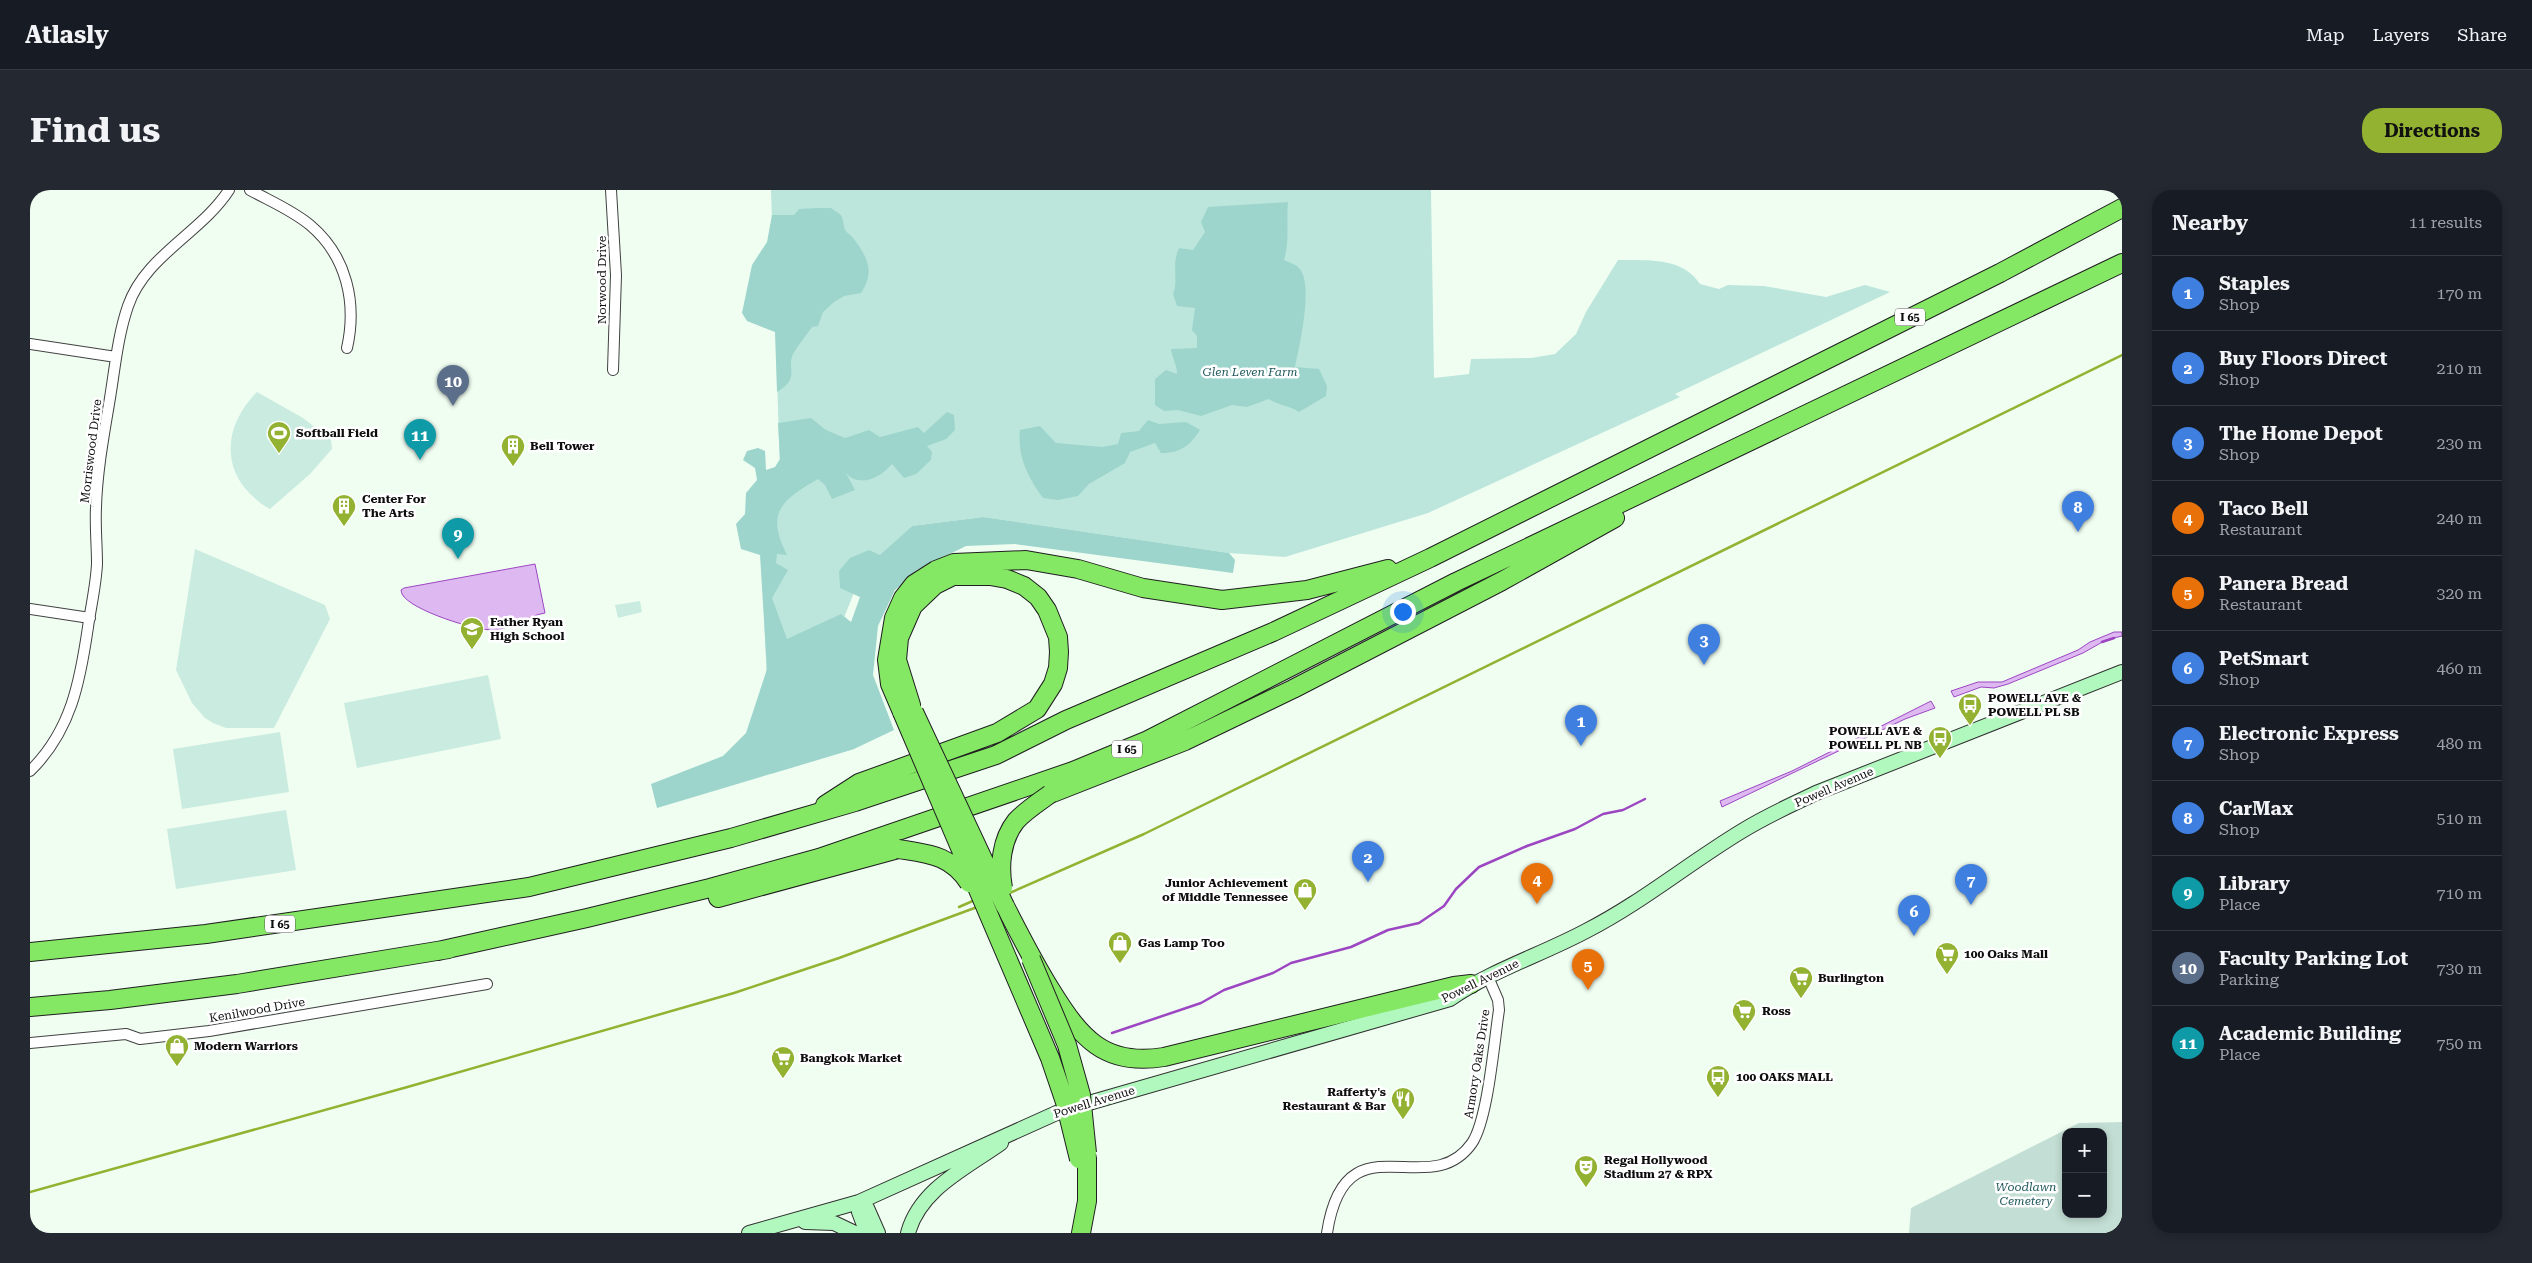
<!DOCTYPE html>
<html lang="en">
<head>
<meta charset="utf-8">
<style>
  body { margin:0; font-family:"Roboto Serif",serif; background:#242831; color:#f1f3f6 }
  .controls { position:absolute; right:15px; bottom:15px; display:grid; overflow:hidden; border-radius:10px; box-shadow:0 2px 8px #0003 }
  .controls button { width:45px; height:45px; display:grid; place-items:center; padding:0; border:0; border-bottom:1px solid #363941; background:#171b24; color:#f1f3f6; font:25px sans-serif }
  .you { position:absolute; left:1372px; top:421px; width:18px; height:18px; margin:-12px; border:4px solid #fff; border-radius:50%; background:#1a73e8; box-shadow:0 0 0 8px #1a73e833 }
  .badge { display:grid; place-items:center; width:32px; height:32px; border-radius:50%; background:#93b232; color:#fff; font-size:16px; font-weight:700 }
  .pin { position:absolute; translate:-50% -41px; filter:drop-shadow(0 1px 2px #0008) }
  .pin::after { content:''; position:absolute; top:26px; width:18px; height:15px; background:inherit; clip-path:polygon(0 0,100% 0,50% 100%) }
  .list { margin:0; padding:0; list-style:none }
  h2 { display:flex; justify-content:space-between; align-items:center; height:65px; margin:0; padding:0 20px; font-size:21px }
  h2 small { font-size:16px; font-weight:400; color:#9ea1a6 }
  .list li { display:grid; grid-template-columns:32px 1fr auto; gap:15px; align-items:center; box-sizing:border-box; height:75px; padding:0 20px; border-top:1px solid #363941 }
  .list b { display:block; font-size:19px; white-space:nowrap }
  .list p { margin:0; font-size:16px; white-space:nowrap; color:#9ea1a6 }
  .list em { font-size:16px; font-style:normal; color:#9ea1a6 }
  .map { position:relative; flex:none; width:2092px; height:1043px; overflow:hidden; border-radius:20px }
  header { display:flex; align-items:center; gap:30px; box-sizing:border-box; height:70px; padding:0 25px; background:#171b24; border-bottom:1px solid #363941 }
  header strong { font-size:24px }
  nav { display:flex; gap:28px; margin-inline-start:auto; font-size:18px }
  .intro { display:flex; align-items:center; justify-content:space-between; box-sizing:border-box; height:120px; padding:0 30px }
  h1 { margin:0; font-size:35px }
  .button { padding:12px 22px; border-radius:20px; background:#93b232; color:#111; font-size:18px; font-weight:700 }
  main { display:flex; gap:30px; padding:0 30px }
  aside { flex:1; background:#171b24; border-radius:20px; box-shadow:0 2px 8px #0003 }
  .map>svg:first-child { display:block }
  .green { fill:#bce6dc }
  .forest { fill:#9dd5cc }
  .cemetery { fill:#c3ded4; fill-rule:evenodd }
  .pitch { fill:#caebdf }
  .water { fill:#deb9f1; stroke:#9c46c2 }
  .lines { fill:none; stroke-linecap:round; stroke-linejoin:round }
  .stream { stroke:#9c46c2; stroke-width:2.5 }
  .minor-casing { stroke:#414141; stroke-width:12 }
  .secondary-casing { stroke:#303030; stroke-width:16 }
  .motorway-casing { stroke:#1f1f1f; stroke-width:20 }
  .minor { stroke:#fff; stroke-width:10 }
  .secondary { stroke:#b1f8be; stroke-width:14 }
  .motorway { stroke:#85e864; stroke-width:18 }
  .rail { stroke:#93b232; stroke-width:2.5 }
  .motorway-bridge-casing { stroke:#1f1f1f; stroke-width:20; stroke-linecap:butt }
  .motorway-bridge { stroke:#85e864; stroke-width:18 }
  .labels { text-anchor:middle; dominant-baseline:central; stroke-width:5; stroke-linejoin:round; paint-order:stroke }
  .shield { fill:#fff; stroke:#565656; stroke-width:1 }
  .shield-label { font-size:11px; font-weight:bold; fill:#0e0e0e }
  .street-label { font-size:12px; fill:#0e0e0e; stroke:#fff }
  .park-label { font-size:12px; font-style:italic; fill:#245b60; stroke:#fff }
  .poi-label { font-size:12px; font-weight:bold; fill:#0e0e0e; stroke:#fff; text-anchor:start }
</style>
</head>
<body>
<header>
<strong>Atlasly</strong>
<nav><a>Map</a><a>Layers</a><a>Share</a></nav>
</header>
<div class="intro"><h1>Find us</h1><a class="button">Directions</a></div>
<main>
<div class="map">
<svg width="2092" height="1043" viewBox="0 0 2092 1043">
  <rect width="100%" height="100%" fill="#f0fef2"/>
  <path class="green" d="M741 0H1401L1404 188 1439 184 1441 169 1501 168 1525 164 1546 144 1556 122 1588 70C1617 70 1653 67 1670 94L1689 99 1698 95 1734 96 1796 107 1835 95 1860 102 1645 204 1650 207 1398 323 1255 367 1199 363 953 327 882 336 832 382 812 433 824 559 741 584 729 312 750 281Z"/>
  <path class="forest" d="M1258 12C1256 32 1260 50 1254 70 1258 72 1265 74 1268 77 1285 91 1269 157 1265 177L1289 179 1297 196 1296 206 1269 222C1259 215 1249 216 1239 209L1217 217 1202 215 1171 226 1148 220 1134 221 1125 215V189L1136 180 1147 184C1147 174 1142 168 1141 159L1167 158V146L1162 140 1165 118 1147 116 1143 104C1149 90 1141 75 1149 58L1163 60 1175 42 1171 32 1178 17Z
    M787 18H801L811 25C814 30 813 35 815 40 817 43 822 46 824 49 838 68 845 82 831 103L814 106 804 112 793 122 788 136 782 137C776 146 768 155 763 164 756 179 771 188 747 202L745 142 717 131 712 123 722 75 737 52 742 25H764L769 19Z
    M917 222 924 225 925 240 916 249 897 256 902 262 901 270 886 284 874 288 862 274C850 288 829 298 816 283L825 300 802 309 795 295 788 289C752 310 735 322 757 365L747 364 746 373 758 380 742 408 757 449 811 424 821 432 830 407 810 398 809 381 820 368 839 360 850 365 882 336 953 327 1199 363 1205 370 1203 383 985 354 936 356 887 380 865 400 848 436 843 485 864 540 824 559 627 618 621 594 693 566 716 543 737 479 730 365 711 359 706 334 715 324 716 303 727 290 725 278 713 270 717 261 728 258 735 261 736 280 745 277 750 269 748 233 781 228 796 240 815 248 839 240 850 247 888 237 894 243Z
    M1118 230 1129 234 1156 232 1170 240C1160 256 1150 263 1131 263L1125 253 1100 262 1095 273 1059 294 1048 306 1028 310 1013 308C998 288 987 266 990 240L1010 236 1026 253 1072 257 1088 254 1091 243 1109 241Z"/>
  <path class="cemetery" d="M2092 932V1043H1879L1881 1018 2049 933ZM2036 942H2073V1024H2036Z"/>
  <path class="pitch" d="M227 202 273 228 301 250 302 259 280 284 240 319C191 291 189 240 227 202Z
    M165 359 295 415 300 429 244 538H196L183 533 175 528 162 513 146 480Z
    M610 411 612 422 588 428 585 415Z
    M458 485 471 549 327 578 314 513Z
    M250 542 259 602 152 619 143 559Z
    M256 620 266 680 146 699 137 639Z"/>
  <path class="water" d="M505 374 515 423C497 426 483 438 464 440 446 441 380 420 372 404L371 400 374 398Z
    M2084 442H2092V446L2076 450 2053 463 1978 494 1964 498 1951 497 1924 507 1921 501 1948 492H1972L2048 460 2060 452Z
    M1901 511 1905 518 1875 529 1692 617 1690 611 1762 581Z"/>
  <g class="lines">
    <path class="stream" d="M2072 452 2084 448
      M1082 843 1171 813 1194 800 1243 783 1261 773 1321 757 1358 740 1389 733 1414 716 1426 699 1449 677 1497 656 1545 639 1573 624 1593 620 1615 609"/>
    <g class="minor-casing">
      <path id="minor" d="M220 0C240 11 262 20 280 35 317 66 327 113 317 158
        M581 0 586 85 583 180
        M0 154 86 167
        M0 419 60 428
        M0 581C41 541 50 492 58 437 61 416 66 395 67 374 67 355 65 336 66 317 67 281 74 244 80 208 85 177 88 145 98 116 115 66 171 43 199 0
        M0 853 96 844 110 849 179 841 457 794
        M1297 1043C1315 924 1399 1015 1442 953 1458 929 1464 852 1469 820L1468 810 1458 787"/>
    </g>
    <g class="secondary-casing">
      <path id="secondary" d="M829 1012 837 1018 848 1043
        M829 1016V1022L837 1043
        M775 1032 804 1033 825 1043
        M719 1043 829 1012 1031 921 1420 809C1462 780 1511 765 1556 741 1611 713 1659 673 1712 641 1736 626 1761 615 1786 603L2092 482
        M878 1043C890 999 936 978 971 953"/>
    </g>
    <g class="motorway-casing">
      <path id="motorway" d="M872 522 860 494 857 470 864 428 873 408 884 394 906 380 924 373 996 370 1048 379 1113 398 1192 410 1277 400 1358 379
        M1020 604 1155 551 1263 499 1472 391 1585 328
        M795 615 829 593 967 543 1007 519 1023 494 1028 478 1029 462 1028 447 1017 420 1008 407 994 396 977 389 960 386H923L905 395 883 416 869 448 867 470 881 515
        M688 708 868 659
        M975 716C990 745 1004 773 1021 800 1050 847 1074 877 1134 867L1424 796 1441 794
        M408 761 557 728 680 698 789 668 1043 581 1118 550 1426 392 2092 73
        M0 762 176 744 499 697 701 648 825 612 966 565 1036 530 1243 442 1400 368 1970 83 2092 18
        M0 817 80 810 207 794 419 759
        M1051 1043 1057 1011V968"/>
    </g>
    <use href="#minor" class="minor"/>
    <use href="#secondary" class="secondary"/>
    <use href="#motorway" class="motorway"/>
    <path class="rail" d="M929 717 977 696
      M0 1002 381 896 704 803 809 768 950 716 1114 644 2092 165"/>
    <g class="motorway-bridge-casing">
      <path id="motorway-bridge" d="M872 522 1020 868 1035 912 1049 969
        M884 522 975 716
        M868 659C899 664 921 665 939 693
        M973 698C969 676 971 650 986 631 995 621 1009 612 1020 604
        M1001 769 1037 855 1051 905 1057 963"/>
    </g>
    <use href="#motorway-bridge" class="motorway-bridge"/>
  </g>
  <defs>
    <g id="stadium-pin" transform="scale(1.25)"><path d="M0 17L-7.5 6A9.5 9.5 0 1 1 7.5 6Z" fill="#93b232" stroke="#fff"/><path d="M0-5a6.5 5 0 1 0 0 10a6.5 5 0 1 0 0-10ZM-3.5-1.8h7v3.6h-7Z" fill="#fff"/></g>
    <g id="building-pin" transform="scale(1.25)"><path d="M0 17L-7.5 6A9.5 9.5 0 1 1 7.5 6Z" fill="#93b232" stroke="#fff"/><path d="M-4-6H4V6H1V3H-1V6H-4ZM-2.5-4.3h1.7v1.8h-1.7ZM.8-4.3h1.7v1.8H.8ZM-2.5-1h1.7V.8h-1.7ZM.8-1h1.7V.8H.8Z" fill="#fff"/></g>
    <g id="university-pin" transform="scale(1.25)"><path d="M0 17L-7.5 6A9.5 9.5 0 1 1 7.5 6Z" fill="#93b232" stroke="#fff"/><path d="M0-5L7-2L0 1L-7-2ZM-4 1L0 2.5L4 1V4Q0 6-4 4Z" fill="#fff"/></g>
    <g id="bus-pin" transform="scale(1.25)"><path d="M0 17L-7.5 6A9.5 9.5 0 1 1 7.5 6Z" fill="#93b232" stroke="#fff"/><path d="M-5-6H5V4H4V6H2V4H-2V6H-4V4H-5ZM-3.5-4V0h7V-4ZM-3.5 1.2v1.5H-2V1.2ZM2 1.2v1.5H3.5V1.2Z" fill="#fff"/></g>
    <g id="shop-pin" transform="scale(1.25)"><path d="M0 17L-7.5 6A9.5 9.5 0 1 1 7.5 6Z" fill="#93b232" stroke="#fff"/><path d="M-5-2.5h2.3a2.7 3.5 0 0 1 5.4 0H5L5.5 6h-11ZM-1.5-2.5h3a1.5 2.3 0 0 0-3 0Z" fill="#fff"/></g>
    <g id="supermarket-pin" transform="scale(1.25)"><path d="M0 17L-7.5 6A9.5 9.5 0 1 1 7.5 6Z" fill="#93b232" stroke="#fff"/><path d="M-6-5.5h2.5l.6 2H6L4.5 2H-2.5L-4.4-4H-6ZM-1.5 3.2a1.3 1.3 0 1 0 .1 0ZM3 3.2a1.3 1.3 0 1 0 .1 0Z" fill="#fff"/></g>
    <g id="restaurant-pin" transform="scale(1.25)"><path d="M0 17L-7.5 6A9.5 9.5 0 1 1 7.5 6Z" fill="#93b232" stroke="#fff"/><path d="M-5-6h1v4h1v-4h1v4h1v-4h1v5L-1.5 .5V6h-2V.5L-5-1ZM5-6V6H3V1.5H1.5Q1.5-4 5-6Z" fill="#fff"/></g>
    <g id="theatre-pin" transform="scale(1.25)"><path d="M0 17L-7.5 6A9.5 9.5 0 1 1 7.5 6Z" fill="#93b232" stroke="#fff"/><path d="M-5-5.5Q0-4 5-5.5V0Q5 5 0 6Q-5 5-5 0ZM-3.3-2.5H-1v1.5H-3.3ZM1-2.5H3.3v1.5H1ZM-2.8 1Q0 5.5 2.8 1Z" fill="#fff"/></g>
  </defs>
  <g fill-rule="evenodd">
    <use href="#stadium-pin" x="249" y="243"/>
    <use href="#building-pin" x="483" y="256"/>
    <use href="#building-pin" x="314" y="316"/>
    <use href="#university-pin" x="442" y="439"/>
    <use href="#bus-pin" x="1940" y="515"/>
    <use href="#bus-pin" x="1910" y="548"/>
    <use href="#shop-pin" x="1275" y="700"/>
    <use href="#shop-pin" x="1090" y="753"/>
    <use href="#supermarket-pin" x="1917" y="764"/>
    <use href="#supermarket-pin" x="1771" y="788"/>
    <use href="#supermarket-pin" x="1714" y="821"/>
    <use href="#shop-pin" x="147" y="856"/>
    <use href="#supermarket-pin" x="753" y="868"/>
    <use href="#bus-pin" x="1688" y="887"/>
    <use href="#restaurant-pin" x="1373" y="909"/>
    <use href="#theatre-pin" x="1556" y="977"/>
  </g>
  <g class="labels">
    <g class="shield">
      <rect x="1865" y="118.5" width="30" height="17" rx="4"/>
      <rect x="1082" y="550.5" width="30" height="17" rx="4"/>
      <rect x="235" y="725.5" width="30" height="17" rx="4"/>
    </g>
    <g class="shield-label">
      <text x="1880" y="127">I 65</text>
      <text x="1097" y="559">I 65</text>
      <text x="250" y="734">I 65</text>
    </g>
    <g class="street-label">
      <text transform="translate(572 90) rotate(-90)">Norwood Drive</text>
      <text transform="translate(61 261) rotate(-83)">Morriswood Drive</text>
      <text transform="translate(1804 597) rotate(-23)">Powell Avenue</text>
      <text transform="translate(1450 791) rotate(-26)">Powell Avenue</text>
      <text transform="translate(227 820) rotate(-10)">Kenilwood Drive</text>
      <text transform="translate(1447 874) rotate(-81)">Armory Oaks Drive</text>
      <text transform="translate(1064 912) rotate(-17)">Powell Avenue</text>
    </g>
    <g class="park-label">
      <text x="1220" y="182">Glen Leven Farm</text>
      <text x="1996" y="997">Woodlawn<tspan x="1996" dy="14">Cemetery</tspan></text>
    </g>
    <g class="poi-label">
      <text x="266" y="243">Softball Field</text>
      <text x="500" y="256">Bell Tower</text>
      <text x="332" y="309">Center For<tspan x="332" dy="14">The Arts</tspan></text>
      <text x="460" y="432">Father Ryan<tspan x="460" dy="14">High School</tspan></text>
      <text x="1958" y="508">POWELL AVE &amp;<tspan x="1958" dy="14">POWELL PL SB</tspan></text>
      <text x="1892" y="541" text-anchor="end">POWELL AVE &amp;<tspan x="1892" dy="14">POWELL PL NB</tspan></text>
      <text x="1258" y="693" text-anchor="end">Junior Achievement<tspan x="1258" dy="14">of Middle Tennessee</tspan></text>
      <text x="1108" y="753">Gas Lamp Too</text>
      <text x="1934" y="764">100 Oaks Mall</text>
      <text x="1788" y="788">Burlington</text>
      <text x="1732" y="821">Ross</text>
      <text x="164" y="856">Modern Warriors</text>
      <text x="770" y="868">Bangkok Market</text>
      <text x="1706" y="887">100 OAKS MALL</text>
      <text x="1356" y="902" text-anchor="end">Rafferty's<tspan x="1356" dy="14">Restaurant &amp; Bar</tspan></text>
      <text x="1574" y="970">Regal Hollywood<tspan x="1574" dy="14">Stadium 27 &amp; RPX</tspan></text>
    </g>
  </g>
</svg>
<div class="controls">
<button>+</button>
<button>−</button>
</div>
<div class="you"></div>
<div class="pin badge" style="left:1551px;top:556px;background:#3f7fe0">1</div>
<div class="pin badge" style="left:1338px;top:692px;background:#3f7fe0">2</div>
<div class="pin badge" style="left:1674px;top:475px;background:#3f7fe0">3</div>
<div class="pin badge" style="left:1507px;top:714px;background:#e8710a">4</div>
<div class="pin badge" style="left:1558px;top:800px;background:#e8710a">5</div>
<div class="pin badge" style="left:1884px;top:746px;background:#3f7fe0">6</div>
<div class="pin badge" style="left:1941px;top:715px;background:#3f7fe0">7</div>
<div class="pin badge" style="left:2048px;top:342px;background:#3f7fe0">8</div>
<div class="pin badge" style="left:428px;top:369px;background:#0f9aa8">9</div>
<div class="pin badge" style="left:423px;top:216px;background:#5c6f8a">10</div>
<div class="pin badge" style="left:390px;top:270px;background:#0f9aa8">11</div>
</div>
<aside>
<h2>Nearby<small>11 results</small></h2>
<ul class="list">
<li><span class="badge" style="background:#3f7fe0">1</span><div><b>Staples</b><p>Shop</p></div><em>170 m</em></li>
<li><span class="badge" style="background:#3f7fe0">2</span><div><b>Buy Floors Direct</b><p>Shop</p></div><em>210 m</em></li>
<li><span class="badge" style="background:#3f7fe0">3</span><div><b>The Home Depot</b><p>Shop</p></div><em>230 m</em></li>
<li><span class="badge" style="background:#e8710a">4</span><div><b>Taco Bell</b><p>Restaurant</p></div><em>240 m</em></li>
<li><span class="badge" style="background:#e8710a">5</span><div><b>Panera Bread</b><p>Restaurant</p></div><em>320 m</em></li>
<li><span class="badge" style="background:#3f7fe0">6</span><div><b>PetSmart</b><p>Shop</p></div><em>460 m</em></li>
<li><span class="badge" style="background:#3f7fe0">7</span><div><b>Electronic Express</b><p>Shop</p></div><em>480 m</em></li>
<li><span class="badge" style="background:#3f7fe0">8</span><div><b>CarMax</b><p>Shop</p></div><em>510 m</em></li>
<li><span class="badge" style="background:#0f9aa8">9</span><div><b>Library</b><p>Place</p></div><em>710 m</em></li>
<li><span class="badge" style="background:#5c6f8a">10</span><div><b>Faculty Parking Lot</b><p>Parking</p></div><em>730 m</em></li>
<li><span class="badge" style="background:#0f9aa8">11</span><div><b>Academic Building</b><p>Place</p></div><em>750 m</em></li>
</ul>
</aside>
</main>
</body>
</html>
